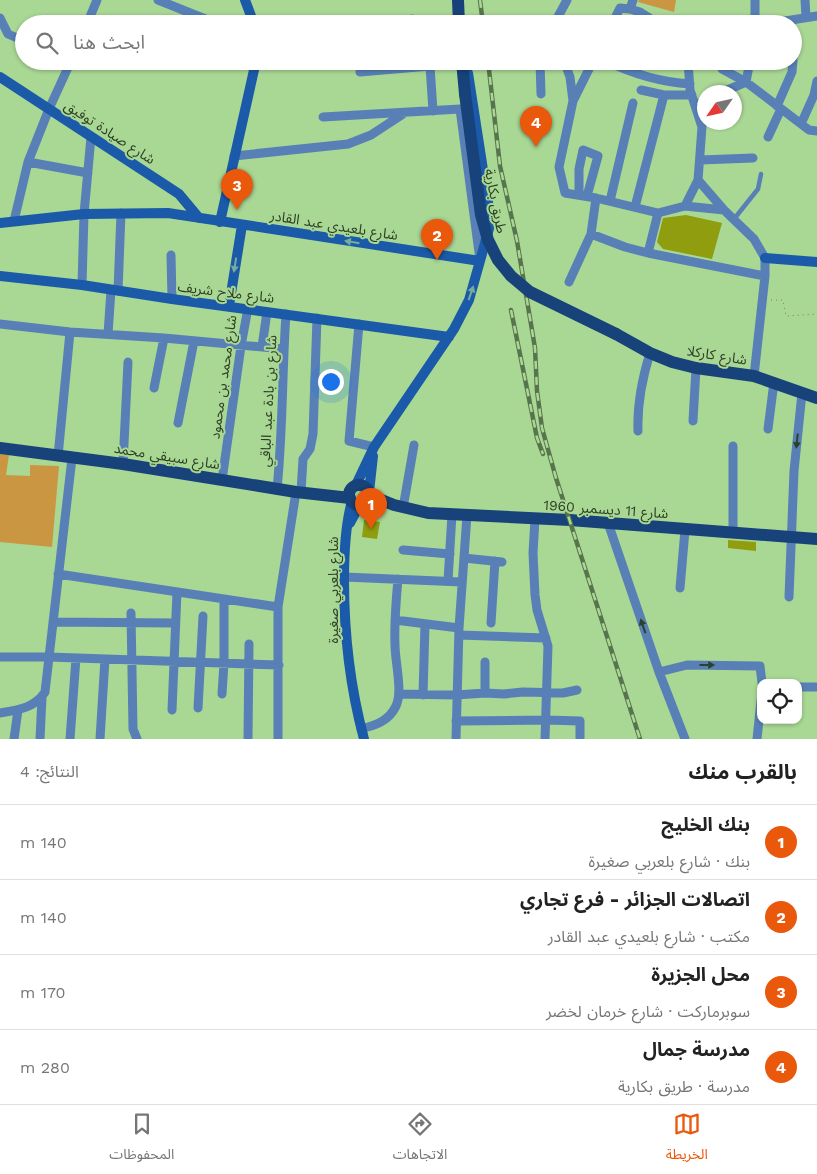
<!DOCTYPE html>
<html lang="ar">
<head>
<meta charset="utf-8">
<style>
  body { margin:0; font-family:"Work Sans","Noto Sans Arabic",sans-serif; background:#f2f2f2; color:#222; direction:rtl }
  .controls { position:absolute; right:15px; bottom:15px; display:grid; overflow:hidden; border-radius:10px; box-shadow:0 1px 4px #0004 }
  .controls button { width:45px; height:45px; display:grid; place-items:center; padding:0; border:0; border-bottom:1px solid #e0e0e0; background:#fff; color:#222; font:25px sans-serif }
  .compass { position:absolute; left:697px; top:85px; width:45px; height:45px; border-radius:50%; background:#fff; box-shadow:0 1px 4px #0004; rotate:236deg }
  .you { position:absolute; left:330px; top:381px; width:18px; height:18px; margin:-12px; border:4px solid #fff; border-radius:50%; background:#1a73e8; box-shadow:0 0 0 8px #1a73e833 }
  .badge { display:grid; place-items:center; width:32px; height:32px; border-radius:50%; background:#ea580c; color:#fff; font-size:16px; font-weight:700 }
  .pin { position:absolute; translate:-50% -41px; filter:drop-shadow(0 1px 2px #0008) }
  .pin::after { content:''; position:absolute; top:26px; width:18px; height:15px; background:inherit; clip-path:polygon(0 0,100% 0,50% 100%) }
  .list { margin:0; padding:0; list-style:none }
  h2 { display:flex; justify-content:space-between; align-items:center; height:65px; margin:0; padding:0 20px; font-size:21px }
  h2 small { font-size:16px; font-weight:400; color:#767676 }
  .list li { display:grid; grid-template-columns:32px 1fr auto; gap:15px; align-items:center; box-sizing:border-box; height:75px; padding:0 20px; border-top:1px solid #e0e0e0 }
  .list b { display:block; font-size:19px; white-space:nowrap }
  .list p { margin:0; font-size:16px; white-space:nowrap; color:#767676 }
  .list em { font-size:16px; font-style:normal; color:#767676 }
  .icon { flex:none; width:28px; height:28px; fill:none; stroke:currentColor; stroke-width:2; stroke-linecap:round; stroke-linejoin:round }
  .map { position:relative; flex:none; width:817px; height:739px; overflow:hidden; direction:ltr }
  .search { position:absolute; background:#fff; box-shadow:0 1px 4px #0004; left:15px; right:15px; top:15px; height:55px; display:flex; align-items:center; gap:12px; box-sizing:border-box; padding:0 18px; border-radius:28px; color:#767676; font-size:19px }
  .sheet { height:365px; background:#fff }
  nav { display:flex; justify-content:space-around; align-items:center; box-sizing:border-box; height:70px; border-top:1px solid #e0e0e0; background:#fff; font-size:14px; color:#767676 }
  nav a { display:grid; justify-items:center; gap:2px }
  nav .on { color:#ea580c }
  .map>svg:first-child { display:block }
  .green { fill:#cb9642 }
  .building { fill:#8f9d0e }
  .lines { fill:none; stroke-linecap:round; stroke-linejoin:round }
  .path { stroke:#68885a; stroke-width:1; stroke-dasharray:1 4; stroke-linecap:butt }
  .lane { stroke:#5880b6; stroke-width:4.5 }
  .street { stroke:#5880b6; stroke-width:9 }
  .secondary { stroke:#1a5aa9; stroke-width:10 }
  .primary { stroke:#17427a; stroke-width:12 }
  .rail-casing { stroke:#58744c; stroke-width:4.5 }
  .rail { stroke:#a9d794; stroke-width:2.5; stroke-dasharray:8; stroke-linecap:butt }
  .primary-bridge { stroke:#17427a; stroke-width:12 }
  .oneway { fill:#77ab9b }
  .oneway2 { fill:#2e412b }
  .labels { text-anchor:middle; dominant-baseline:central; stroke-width:4; stroke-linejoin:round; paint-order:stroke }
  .street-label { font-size:14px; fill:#2c3e24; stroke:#a9d794 }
</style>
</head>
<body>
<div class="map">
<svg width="817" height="739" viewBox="0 0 817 739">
  <rect width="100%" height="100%" fill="#a9d794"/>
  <path class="green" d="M639 0H676L674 12 638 2Z
    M0 454 9 455 6 475 30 476V465L59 466 52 547 0 542Z"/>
  <path class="building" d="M686 215 722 223 712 259 663 249 657 242 663 218Z
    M364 520 380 522 377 539 362 537Z
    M728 540 756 542V551L728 548Z"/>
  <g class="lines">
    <path class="path" d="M771 300H783L786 316 817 314"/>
    <path class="lane" d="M734 219 758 189 761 174"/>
    <path class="street" d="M158 0 218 24
      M633 0 630 9 640 12 659 24
      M755 0V24
      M805 0 806 17
      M0 18 8 34 24 41
      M785 21 817 16
      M87 24 97 0
      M402 24 412 19
      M554 24 567 0
      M612 24 620 8 630 9
      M793 59 795 40
      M540 61 541 94
      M564 61 570 77 573 101
      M593 61 573 101 559 167 565 193 596 198 658 213
      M606 61C633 74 660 82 690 84
      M688 61 690 90 702 127 698 180 724 210 754 239 765 258V276L754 376
      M722 69 746 82 809 130 817 131
      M360 72 430 66 433 111
      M641 90 664 95
      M723 92 746 82 750 61
      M695 105 704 101
      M777 106 792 72 793 61
      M323 117 460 109 480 260
      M801 124 814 95 817 81
      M768 137 781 109
      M234 156 348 144 371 135 403 114
      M700 160 753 158
      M28 162 88 173
      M579 195V169L583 150 598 156 587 196
      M596 198 591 234 625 247 648 253
      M610 201 633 103
      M685 206 698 180
      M635 207 664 95H692
      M724 210 685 206 658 213 648 253 765 276
      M14 221 28 162 49 109 71 61
      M171 255 172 299
      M569 282 591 234
      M82 285 84 214 91 137
      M118 291 121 213
      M0 324 70 332 164 338 284 349
      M359 324 349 441 374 447
      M108 334 111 290
      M262 347 267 312
      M154 388 164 338
      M693 421 696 368
      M178 423 194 341
      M768 429 774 382
      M638 431C637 404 642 379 650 353
      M58 456 70 332
      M123 464 128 362
      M222 480 241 346 248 308
      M277 489C283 431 282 372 286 314
      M301 492 303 459 310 449 313 434 317 318
      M403 508 414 445
      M535 519 533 553 535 595 537 610 548 646 545 739
      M608 523 659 672 685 739
      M733 532V446
      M403 550 450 554
      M464 558 502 562
      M58 574 278 607
      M344 577 462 582
      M448 581 452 514
      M680 588 685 530
      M789 597 794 471 802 393
      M131 613 133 729 137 739
      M395 620 459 628
      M53 622 175 623
      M491 623 495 561
      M459 635 546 638
      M0 657H49L279 665
      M659 672 687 665 760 666 762 683
      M798 687H817
      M485 693V662
      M222 694 224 663V599
      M399 694 456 695 485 693 504 694 523 692 563 693 577 690
      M423 695 425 624
      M198 708 203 616
      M172 710 177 592
      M0 713C18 710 35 708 45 692L72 458
      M456 721 546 720 580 721V739
      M361 729C376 725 389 721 396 706 403 691 395 662 395 645 394 623 396 601 398 579
      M14 739 18 710
      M40 739 42 698
      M70 739 76 658
      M100 739 105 659
      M248 739 249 644
      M278 739V607L296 492
      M456 739 459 628 467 515
      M757 739 761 701"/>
    <path class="secondary" d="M245 0 254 24
      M468 73 488 202 490 225 480 261
      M0 77 179 194 199 218
      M220 222 256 61
      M0 223 84 214 168 213 480 261 469 300 454 329 374 447 356 485
      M765 258 817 262
      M0 276 82 285 172 299 449 337
      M229 306 242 225
      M369 492 373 456
      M352 501C345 526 344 554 344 580 344 634 350 687 364 739
      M350 523 360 504"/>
    <path class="primary" d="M458 0 459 24
      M462 61 465 94
      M616 334 650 353 672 362 696 368 754 376 817 398
      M0 448 123 464 296 492 350 498
      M349 495a10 10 0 1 1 20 0a10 10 0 1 1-20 0Z
      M369 495 394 505 428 513 570 520 817 539"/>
    <g class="rail-casing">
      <path id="rail" d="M480 0 483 24
        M488 61 500 166 517 241 535 348 537 391 542 428 556 478 640 739
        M511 310 537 438 543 454"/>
    </g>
    <use href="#rail" class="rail"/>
    <path class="primary-bridge" d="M465 94 481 215 488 240 498 260 511 276 530 292 616 334"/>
  </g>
  <defs><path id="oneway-solid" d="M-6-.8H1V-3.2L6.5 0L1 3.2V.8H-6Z" transform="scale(1.25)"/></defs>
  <g class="oneway">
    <use href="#oneway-solid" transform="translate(352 242) rotate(-171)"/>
    <use href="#oneway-solid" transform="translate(235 265) rotate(99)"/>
    <use href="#oneway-solid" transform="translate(471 293) rotate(-71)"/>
  </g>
  <g class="oneway2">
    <use href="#oneway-solid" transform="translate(797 441) rotate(96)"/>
    <use href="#oneway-solid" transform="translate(643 626) rotate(-109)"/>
    <use href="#oneway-solid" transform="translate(707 665)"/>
  </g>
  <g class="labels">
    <g class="street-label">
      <text transform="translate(110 132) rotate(33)">شارع صيادة توفيق</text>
      <text transform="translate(496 201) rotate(79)">طريق بكارية</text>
      <text transform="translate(334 225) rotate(9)">شارع بلعيدي عبد القادر</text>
      <text transform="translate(226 292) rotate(7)">شارع ملاح شريف</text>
      <text transform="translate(717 355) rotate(9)">شارع كاركلا</text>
      <text transform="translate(223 377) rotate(-82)">شارع محمد بن محمود</text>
      <text transform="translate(268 401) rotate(-87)">شارع بن بادة عبد الباقي</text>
      <text transform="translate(167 456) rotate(9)">شارع سبيقي محمد</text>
      <text transform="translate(606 509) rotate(4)">شارع 11 ديسمبر 1960</text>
      <text transform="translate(333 590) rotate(-90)">شارع بلعربي صغيرة</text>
    </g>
  </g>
</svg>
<div class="controls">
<button><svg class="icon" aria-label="locate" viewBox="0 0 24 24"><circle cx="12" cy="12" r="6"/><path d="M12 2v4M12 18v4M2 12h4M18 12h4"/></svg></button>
</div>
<svg class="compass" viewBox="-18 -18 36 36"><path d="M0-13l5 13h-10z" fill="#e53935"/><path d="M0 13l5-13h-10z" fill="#767676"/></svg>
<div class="you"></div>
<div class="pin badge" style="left:371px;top:529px">1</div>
<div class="pin badge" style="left:437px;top:260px">2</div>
<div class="pin badge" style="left:237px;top:210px">3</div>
<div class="pin badge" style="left:536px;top:147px">4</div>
<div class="search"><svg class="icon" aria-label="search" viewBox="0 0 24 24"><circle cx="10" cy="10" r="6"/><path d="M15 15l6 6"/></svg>ابحث هنا</div>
</div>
<section class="sheet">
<h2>بالقرب منك<small>النتائج: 4</small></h2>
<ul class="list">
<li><span class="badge">1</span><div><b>بنك الخليج</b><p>بنك · شارع بلعربي صغيرة</p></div><em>140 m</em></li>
<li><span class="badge">2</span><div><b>اتصالات الجزائر - فرع تجاري</b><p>مكتب · شارع بلعيدي عبد القادر</p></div><em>140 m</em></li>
<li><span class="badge">3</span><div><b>محل الجزيرة</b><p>سوبرماركت · شارع خرمان لخضر</p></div><em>170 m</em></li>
<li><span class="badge">4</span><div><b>مدرسة جمال</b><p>مدرسة · طريق بكارية</p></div><em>280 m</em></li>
</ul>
</section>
<nav>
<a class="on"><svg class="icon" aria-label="map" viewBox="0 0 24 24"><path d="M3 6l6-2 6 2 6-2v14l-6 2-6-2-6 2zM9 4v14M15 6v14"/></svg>الخريطة</a>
<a><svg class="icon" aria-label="directions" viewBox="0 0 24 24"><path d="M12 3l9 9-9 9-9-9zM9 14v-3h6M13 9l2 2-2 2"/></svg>الاتجاهات</a>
<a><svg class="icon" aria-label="saved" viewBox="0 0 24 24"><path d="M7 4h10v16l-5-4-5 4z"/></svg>المحفوظات</a>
</nav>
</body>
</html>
